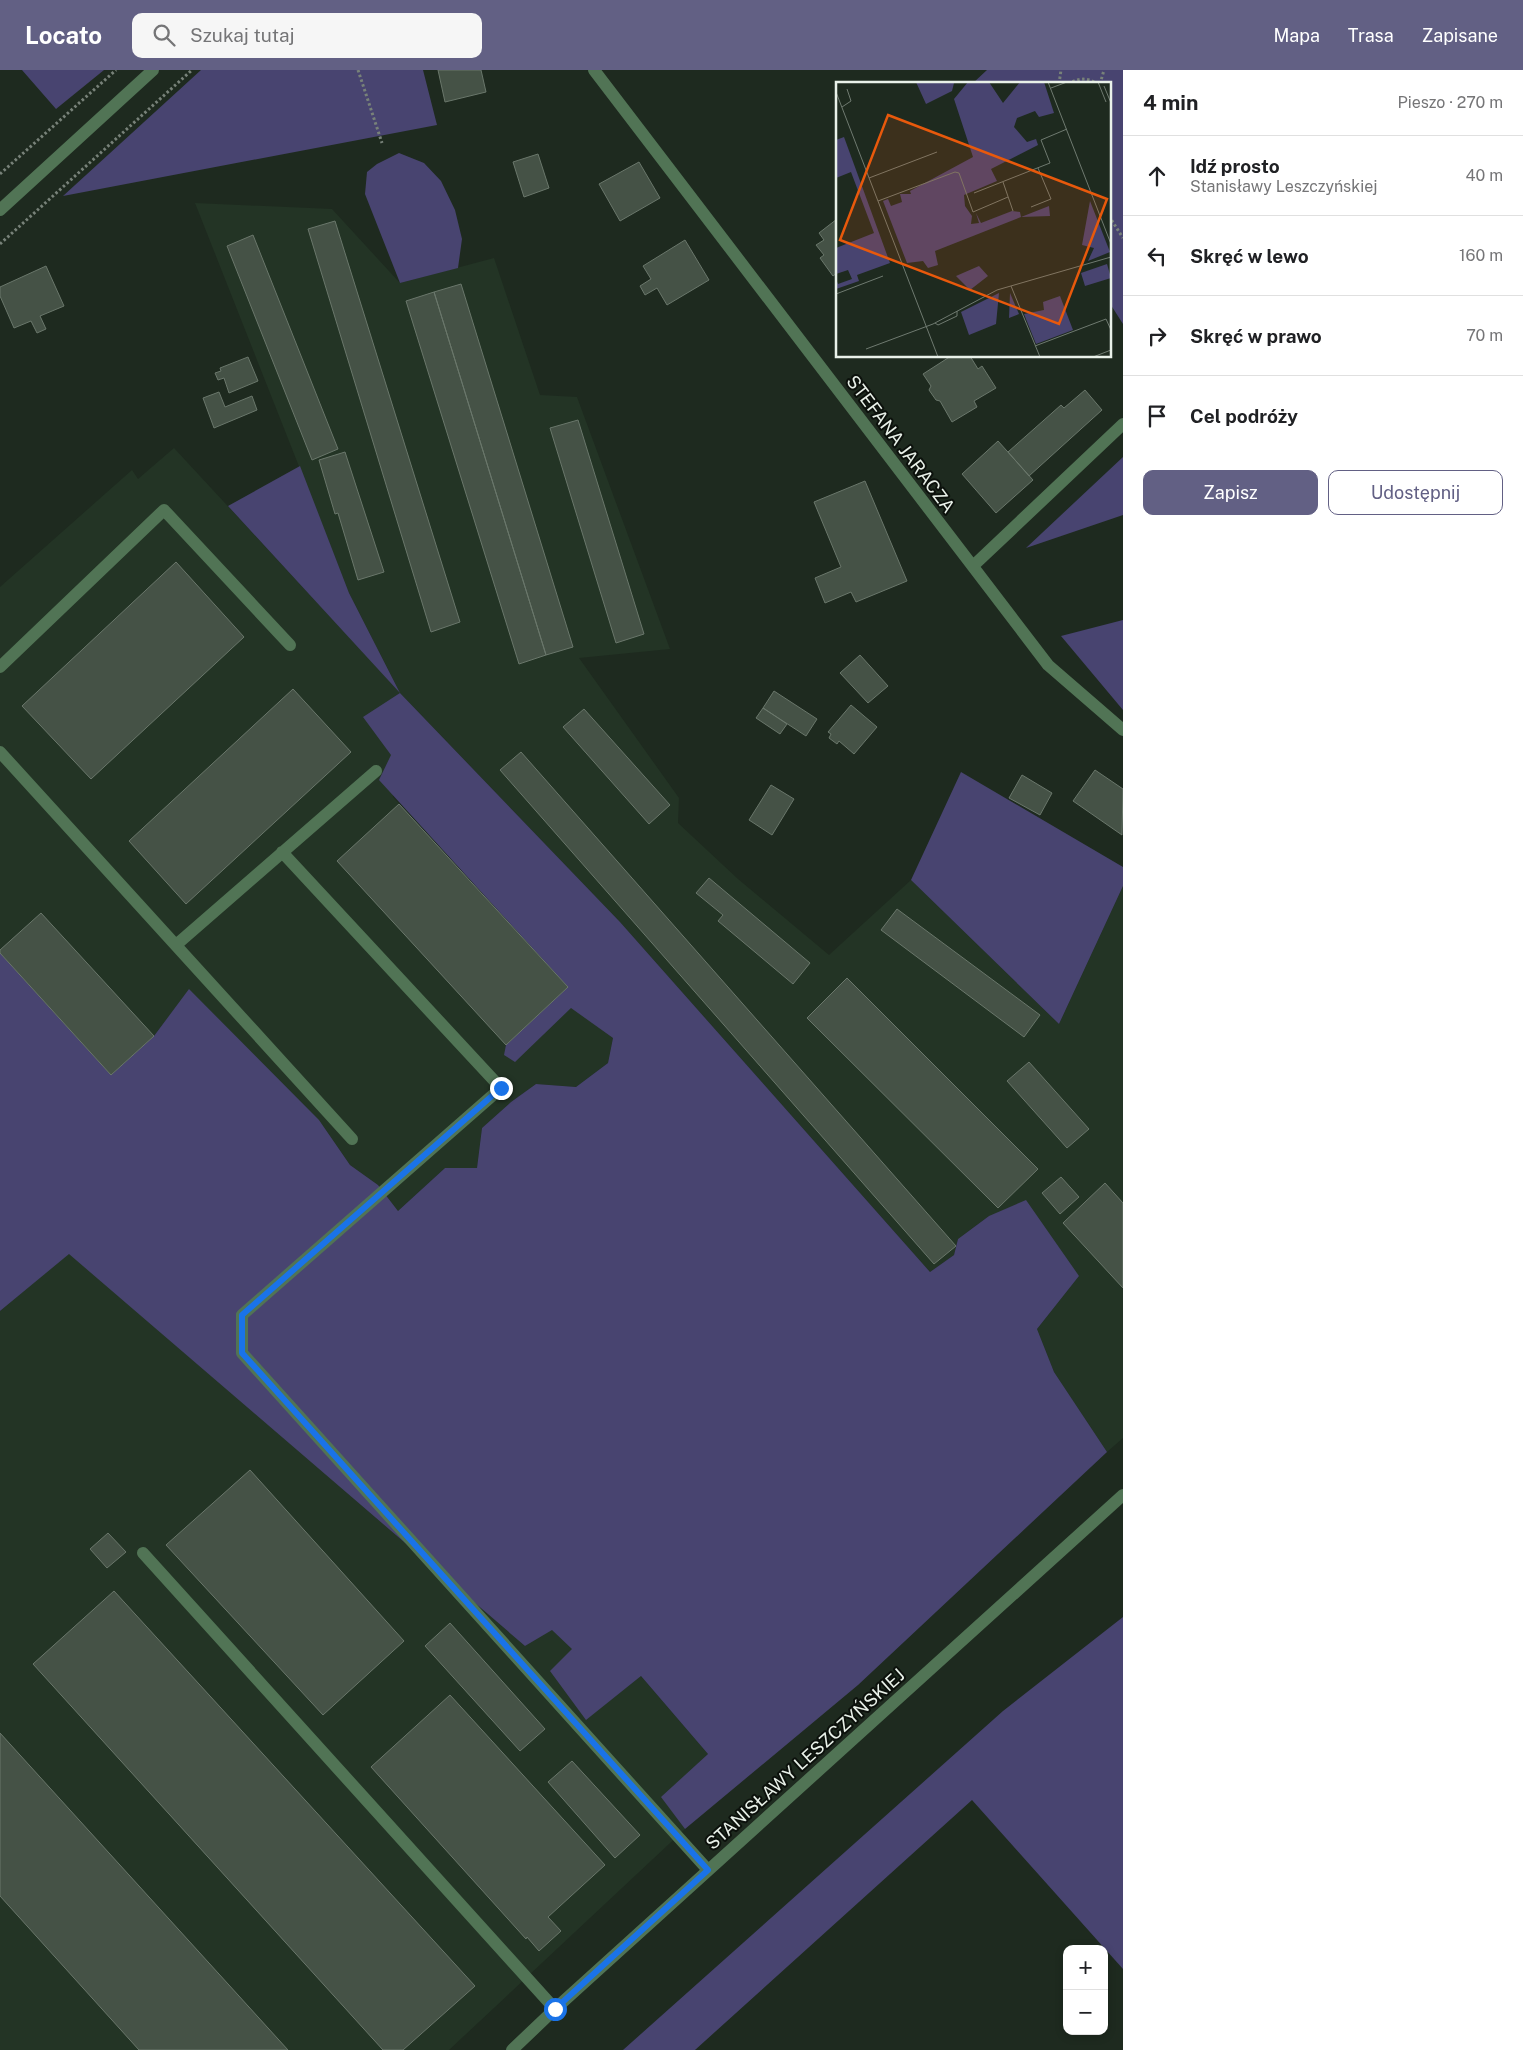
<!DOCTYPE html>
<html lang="pl">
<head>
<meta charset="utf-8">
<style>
  body { margin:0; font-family:"Public Sans",sans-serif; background:#f6f6f6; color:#202124 }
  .controls { position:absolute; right:15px; bottom:15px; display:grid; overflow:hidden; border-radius:10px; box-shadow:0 2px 8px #0003 }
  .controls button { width:45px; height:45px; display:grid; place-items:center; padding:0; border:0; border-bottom:1px solid #e0e0e0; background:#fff; color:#202124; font:25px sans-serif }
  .stop { position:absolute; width:15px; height:15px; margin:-11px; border:4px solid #1a73e8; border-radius:50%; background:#fff }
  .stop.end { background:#1a73e8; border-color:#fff; box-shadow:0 1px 5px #0008 }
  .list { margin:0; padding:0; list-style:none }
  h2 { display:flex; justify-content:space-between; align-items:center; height:65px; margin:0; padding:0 20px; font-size:21px }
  h2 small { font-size:16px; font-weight:400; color:#757577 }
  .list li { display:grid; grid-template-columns:32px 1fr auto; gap:15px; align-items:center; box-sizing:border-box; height:80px; padding:0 20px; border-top:1px solid #e0e0e0 }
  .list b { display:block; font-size:19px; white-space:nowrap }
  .list p { margin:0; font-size:16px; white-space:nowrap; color:#757577 }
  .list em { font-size:16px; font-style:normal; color:#757577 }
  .actions { display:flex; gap:10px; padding:15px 20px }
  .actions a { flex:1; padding:11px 0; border:1px solid #626084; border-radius:10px; text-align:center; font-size:18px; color:#626084 }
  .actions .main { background:#626084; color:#fff }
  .icon { flex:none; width:28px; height:28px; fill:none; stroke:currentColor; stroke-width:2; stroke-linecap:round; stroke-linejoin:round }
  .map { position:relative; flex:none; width:1123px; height:1980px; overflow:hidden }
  header { display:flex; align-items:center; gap:30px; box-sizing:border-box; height:70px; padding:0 25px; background:#626084; color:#fff }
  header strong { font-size:24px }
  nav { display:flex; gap:28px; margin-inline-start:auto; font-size:18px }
  .search { width:350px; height:45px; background:#f6f6f6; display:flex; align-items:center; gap:12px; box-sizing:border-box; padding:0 18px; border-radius:10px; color:#757577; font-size:19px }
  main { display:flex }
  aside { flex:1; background:#fff }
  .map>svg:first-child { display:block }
  .built { fill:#233425 }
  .green { fill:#484470 }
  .building { fill:#455246; stroke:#6a776b }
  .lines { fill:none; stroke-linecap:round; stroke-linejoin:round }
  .path { stroke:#788279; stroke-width:3; stroke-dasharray:2.5 2.5; stroke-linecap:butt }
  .minor { stroke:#517455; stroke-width:12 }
  .route { stroke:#1a73e8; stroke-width:6 }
  .labels { text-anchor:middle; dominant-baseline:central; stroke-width:4; stroke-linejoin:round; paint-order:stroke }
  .street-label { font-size:18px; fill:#e9f1e9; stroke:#0c110c }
  .inset-road { fill:none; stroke:#6f7a70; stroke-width:1 }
  .view { fill:#e8590c; fill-opacity:0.15; stroke:#e8590c; stroke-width:2.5 }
  .inset-edge { fill:none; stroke:#e9f1e9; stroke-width:2.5 }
</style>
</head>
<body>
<header>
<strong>Locato</strong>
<div class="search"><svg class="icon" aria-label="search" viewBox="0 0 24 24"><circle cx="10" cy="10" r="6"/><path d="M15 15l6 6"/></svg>Szukaj tutaj</div>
<nav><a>Mapa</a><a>Trasa</a><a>Zapisane</a></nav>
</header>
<main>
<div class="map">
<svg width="1123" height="1980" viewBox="0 0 1123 1980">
  <rect width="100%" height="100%" fill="#1e2a1f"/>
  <path class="built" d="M195 133 332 139 400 213 494 188 540 325 577 327 670 579 579 588 679 728 678 753 738 809 829 885 911 810 1059 954 1123 816V1368L1107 1382 1054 1302 1037 1259 1079 1206 989 1146 958 1169 954 1185 930 1202 620 852 400 623 391 685 393 727 568 917 571 937 613 968 608 993 576 1017 536 1014 511 1032 482 1058 477 1098H445L398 1141 378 1115 350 1095 319 1050 189 920 154 966 111 1005 0 883V517L132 400 138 409 174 378 399 621 349 523Z
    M69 1183 525 1576 552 1559 573 1579 586 1649 641 1606 708 1684 662 1727 685 1759 449 1980H0V1241Z"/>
  <path class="green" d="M22 0H104L56 39Z
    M201 0H423L437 55 63 126Z
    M987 0H1123V254L1109 232V14H972Z
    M399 83 424 93 441 111 455 140 462 169 458 198 400 213 365 124 367 102 377 94Z
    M1123 387V445L1026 478Z
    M300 396 349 523 400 623 620 852 930 1202 954 1185 958 1169 989 1146 1026 1130 1079 1206 1037 1259 1054 1302 1107 1382 858 1615 685 1759 661 1727 708 1684 641 1606 586 1650 550 1601 572 1579 552 1560 525 1576 69 1184 0 1241V883L111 1005 154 966 189 919 319 1050 350 1095 378 1115 398 1141 445 1098H477L482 1058 511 1032 536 1014 576 1017 608 993 613 968 571 938 515 992 504 985 506 975 568 917 379 710 391 685 363 647 400 623 228 436Z
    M1123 550V640L1061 566Z
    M961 702 1123 797V816L1059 954 911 810Z
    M1123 1547V1899L972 1730 695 1980H623L1003 1641Z"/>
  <path class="building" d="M438 0H481L486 22 445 32Z
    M538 84 549 118 524 127 513 92Z
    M639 92 660 128 620 151 599 114Z
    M837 149V203L833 206 820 188 824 185 816 175 824 170 819 163Z
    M335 151 460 552 431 562 308 159Z
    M253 165 338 379 312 390 227 176Z
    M685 170 709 210 667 235 657 218 645 225 640 216 651 209 643 196Z
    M46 196 64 236 40 246 46 259 37 263 31 251 14 258 0 226V217Z
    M461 214 573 577 546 585 434 222Z
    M434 222 546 585 519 594 406 231Z
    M951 286H970L978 299 982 296 996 318 974 331 977 337 952 352 940 331 936 330 929 320 931 316 923 304Z
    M248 287 258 311 229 323 224 308 218 310 215 303 221 301 220 298Z
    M1085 320 1102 340 1029 406 1008 382 1061 335 1064 338Z
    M219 322 225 337 252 326 257 340 214 358 203 328Z
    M578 350 644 564 616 573 550 358Z
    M998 371 1033 410 996 443 962 404Z
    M345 382 384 502 358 510 338 443 335 444 319 390Z
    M865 411 907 511 856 532 851 522 825 533 815 508 841 497 814 432Z
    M176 492 244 567 91 709 22 636Z
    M860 585 888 616 868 633 840 603Z
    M293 619 351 682 186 834 129 771Z
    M774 621 817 649 806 666 763 638Z
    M851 635 877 657 854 684 839 671 837 674 829 668 831 664 828 662Z
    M763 638 787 654 780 664 756 648Z
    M584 639 670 735 649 754 563 657Z
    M521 682 956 1176 934 1194 500 700Z
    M1095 700 1123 719 1122 765 1073 731Z
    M1022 705 1052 723 1040 745 1009 728Z
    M771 715 794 729 772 765 749 750Z
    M399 734 568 917 506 975 337 791Z
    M709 808 810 893 793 914 718 851 723 845 696 823Z
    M897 839 1040 945 1024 967 881 860Z
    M41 843 154 966 111 1005 0 883V880Z
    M847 908 1038 1099 998 1138 807 948Z
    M1029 992 1089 1059 1067 1078 1007 1011Z
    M1061 1107 1079 1127 1060 1144 1042 1123Z
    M1105 1113 1123 1133V1218L1063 1153Z
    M250 1400 404 1571 323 1645 166 1475Z
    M108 1463 126 1482 107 1498 90 1479Z
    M114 1521 475 1916 403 1980H383L33 1594Z
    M450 1553 545 1659 520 1681 425 1576Z
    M450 1625 605 1795 548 1847 561 1861 539 1881 527 1867 526 1869 371 1697Z
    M0 1663 288 1980H139L0 1826Z
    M572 1691 640 1765 615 1788 548 1712Z"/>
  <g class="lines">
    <path class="path" d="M358 0 382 73
      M1059 14 1061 0
      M1068 14C1078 8 1087 7 1098 14
      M1100 14 1104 0
      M0 104 116 0
      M1109 146 1123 168
      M0 174 192 0"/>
    <path class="minor" d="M594 0 1048 595 1123 660
      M0 140 153 0
      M973 496 1123 354
      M0 597 164 440 290 575
      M0 682 352 1069
      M282 782 501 1018 242 1245V1283L708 1800
      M176 875 376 701
      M143 1483 555 1939
      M512 1980 555 1939 1123 1425"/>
  </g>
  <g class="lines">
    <path class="route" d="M501 1018 242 1245V1283L708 1800 555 1939"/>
  </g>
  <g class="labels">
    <g class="street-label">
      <text transform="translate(901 374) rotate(53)">STEFANA JARACZA</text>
      <text transform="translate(805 1689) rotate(-42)">STANISŁAWY LESZCZYŃSKIEJ</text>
    </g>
  </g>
  <g transform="translate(836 12)">
    <rect width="275" height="275" fill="#1e2a1f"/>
    <path d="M80 0H116L118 1 116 9 90 22ZM132 0H153L167 21 184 0H208L218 31 203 35 199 29 181 36 178 45 191 60 200 57 202 63 155 87 161 99 128 113 129 124 136 134 135 142 143 141 140 131 145 141 176 129 184 130 185 135 213 124 214 134 185 135 99 169 102 183 92 186 87 179 71 181 47 119 52 117 55 124 66 120 64 112H75L74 109 137 75 118 17ZM8 55 54 181 21 193 23 199 0 207V197L2 202 16 197 12 188 0 192V166L38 151 15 90 0 96V58ZM254 119 274 170 252 179 258 166 246 163ZM271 182 275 196 249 204 245 191ZM143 184 152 194 134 208 120 194ZM163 211 160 242 133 253 125 230ZM174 211 183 232 173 236ZM224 214 237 248 200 262 188 232 208 228 207 220Z" fill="#484470"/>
    <path class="inset-road" d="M212 0 275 162M262 0 270 20M268 4 275 21M215 6 231 0M0 10 102 275M6 25 15 19 11 7M33 96 101 70M167 100 177 129M138 111 214 81 205 58 231 47M42 119 119 90 123 91 137 130 172 115M195 125 215 117 202 86M175 204 204 275M0 212 47 194M99 241 102 243 121 234V229M199 264 270 237 275 248M30 267 97 242 161 208 275 175M257 275 275 268"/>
    <path class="view" d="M52 33 271 117 223 242 4 158Z"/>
    <rect width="275" height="275" class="inset-edge"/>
  </g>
</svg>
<div class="controls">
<button>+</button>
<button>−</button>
</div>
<div class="stop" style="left:555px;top:1939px"></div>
<div class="stop end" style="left:501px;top:1018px"></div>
</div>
<aside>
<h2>4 min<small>Pieszo · 270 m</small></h2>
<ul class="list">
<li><svg class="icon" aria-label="ahead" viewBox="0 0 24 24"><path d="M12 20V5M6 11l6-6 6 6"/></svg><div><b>Idź prosto</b><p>Stanisławy Leszczyńskiej</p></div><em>40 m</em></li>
<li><svg class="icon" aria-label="left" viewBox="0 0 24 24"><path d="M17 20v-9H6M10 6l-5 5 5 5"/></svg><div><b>Skręć w lewo</b></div><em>160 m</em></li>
<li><svg class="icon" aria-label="right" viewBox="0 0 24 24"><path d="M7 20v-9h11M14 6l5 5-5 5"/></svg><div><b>Skręć w prawo</b></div><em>70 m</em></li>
<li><svg class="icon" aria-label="arrive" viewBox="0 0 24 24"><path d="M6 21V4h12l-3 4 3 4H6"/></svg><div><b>Cel podróży</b></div></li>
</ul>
<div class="actions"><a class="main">Zapisz</a><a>Udostępnij</a></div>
</aside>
</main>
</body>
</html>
